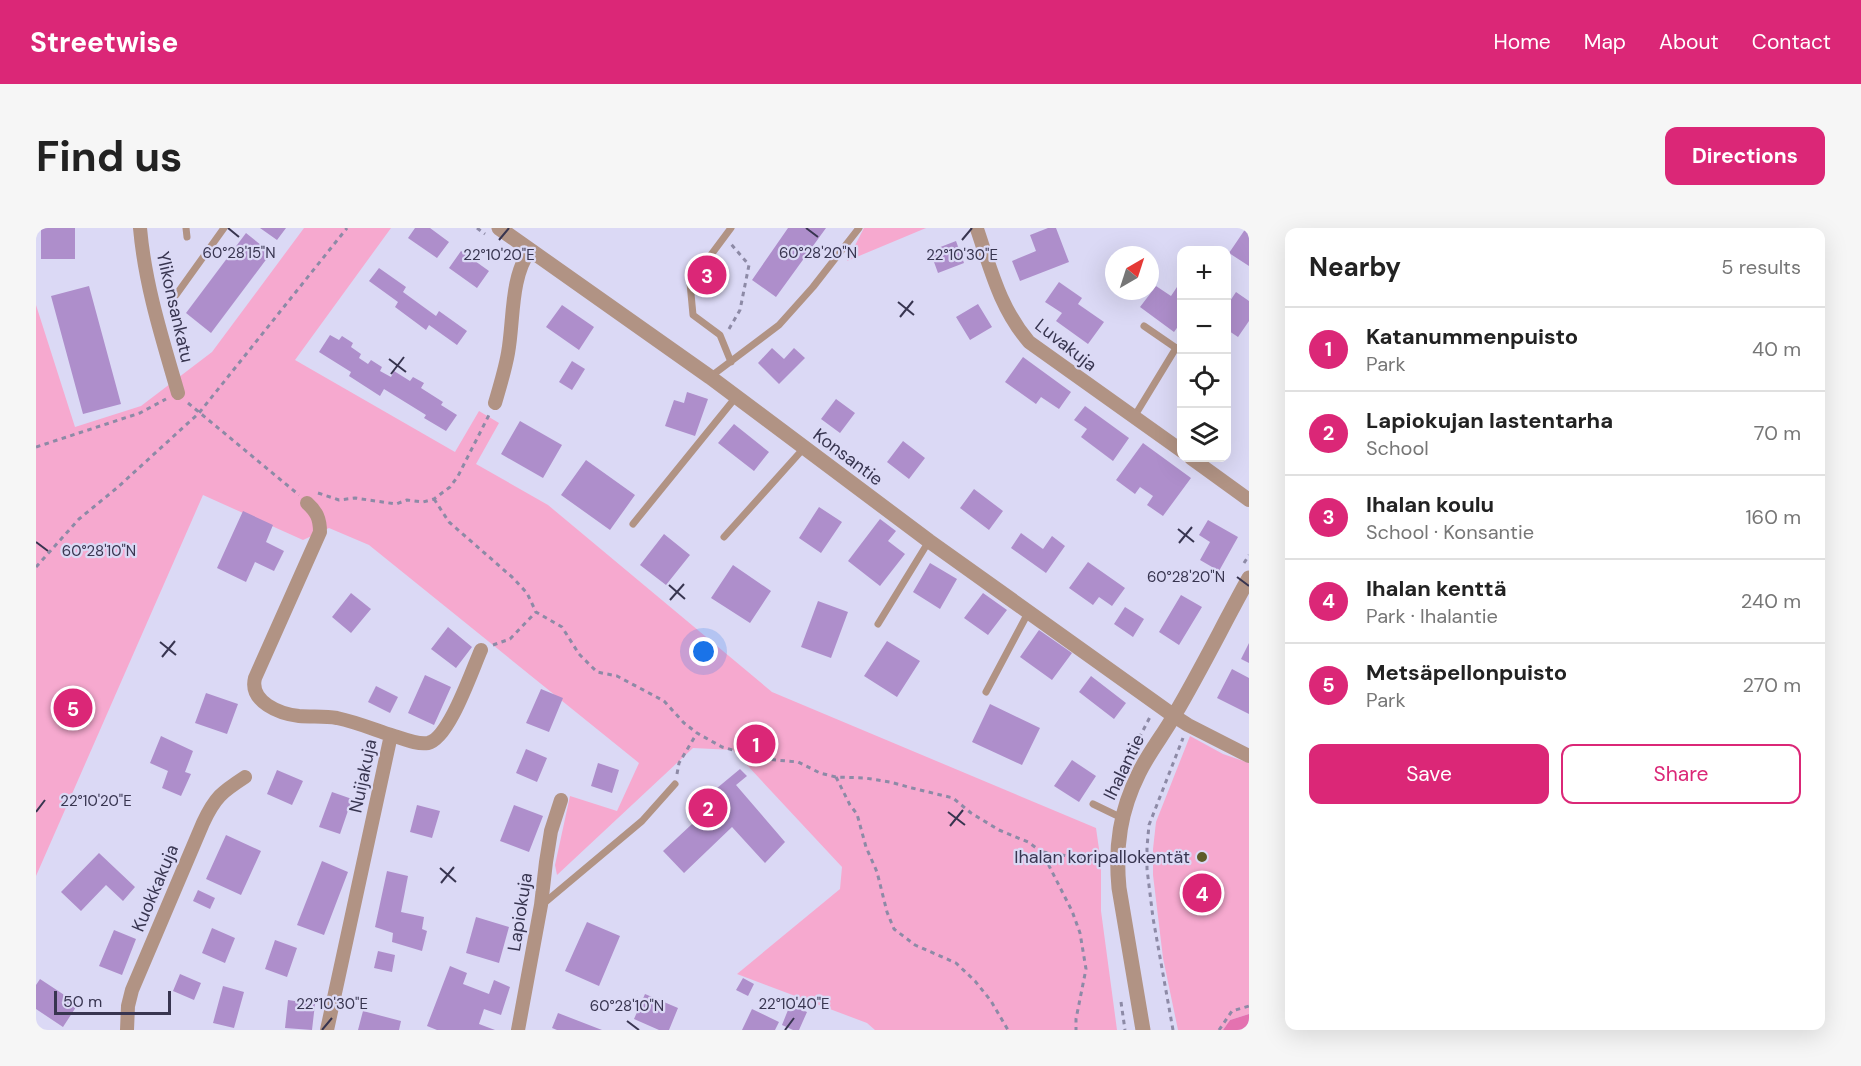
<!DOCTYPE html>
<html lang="en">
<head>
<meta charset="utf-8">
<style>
  body { margin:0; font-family:"DM Sans",sans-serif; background:#f6f6f6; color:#222 }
  .controls { position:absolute; right:18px; top:18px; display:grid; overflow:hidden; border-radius:12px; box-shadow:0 6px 24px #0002 }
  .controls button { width:54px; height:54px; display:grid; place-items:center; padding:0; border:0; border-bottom:2px solid #e0e0e0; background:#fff; color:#222; font:30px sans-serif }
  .compass { position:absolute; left:1069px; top:18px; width:54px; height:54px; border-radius:50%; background:#fff; box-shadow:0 6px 24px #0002; rotate:39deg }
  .scale { position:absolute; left:18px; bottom:15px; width:117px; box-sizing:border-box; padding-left:6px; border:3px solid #383550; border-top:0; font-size:16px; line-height:21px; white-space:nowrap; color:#383550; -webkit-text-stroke:4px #dbd9f5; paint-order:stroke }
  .you { position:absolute; left:668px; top:424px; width:21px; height:21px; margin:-15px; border:4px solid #fff; border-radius:50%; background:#1a73e8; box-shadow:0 0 0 9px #1a73e833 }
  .badge { display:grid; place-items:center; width:39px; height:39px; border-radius:50%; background:#db2777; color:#fff; font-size:20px; font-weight:700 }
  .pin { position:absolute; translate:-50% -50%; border:3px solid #fff; box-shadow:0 2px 6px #0006 }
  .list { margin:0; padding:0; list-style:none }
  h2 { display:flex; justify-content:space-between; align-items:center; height:78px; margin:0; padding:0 24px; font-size:26px }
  h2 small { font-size:20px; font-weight:400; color:#767676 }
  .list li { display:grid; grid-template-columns:39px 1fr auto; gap:18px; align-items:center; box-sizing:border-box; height:84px; padding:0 24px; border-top:2px solid #e0e0e0 }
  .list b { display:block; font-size:22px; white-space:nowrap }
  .list p { margin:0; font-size:20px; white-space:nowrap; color:#767676 }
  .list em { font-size:20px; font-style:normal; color:#767676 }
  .actions { display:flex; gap:12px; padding:18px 24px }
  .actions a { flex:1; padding:14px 0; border:2px solid #db2777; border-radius:12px; text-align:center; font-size:21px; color:#db2777 }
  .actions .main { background:#db2777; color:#fff }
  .icon { flex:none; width:33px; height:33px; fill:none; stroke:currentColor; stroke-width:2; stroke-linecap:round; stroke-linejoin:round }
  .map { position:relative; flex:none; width:1213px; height:802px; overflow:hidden; border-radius:12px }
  header { display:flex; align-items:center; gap:36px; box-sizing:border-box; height:84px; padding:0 30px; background:#db2777; color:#fff }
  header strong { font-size:28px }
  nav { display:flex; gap:33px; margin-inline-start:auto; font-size:21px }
  .intro { display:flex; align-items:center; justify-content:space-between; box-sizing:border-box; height:144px; padding:0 36px }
  h1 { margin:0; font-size:42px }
  .button { padding:15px 27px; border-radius:12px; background:#db2777; color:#fff; font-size:21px; font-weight:700 }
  main { display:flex; gap:36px; padding:0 36px }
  aside { flex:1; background:#fff; border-radius:12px; box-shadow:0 6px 24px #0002 }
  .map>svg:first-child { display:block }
  .green { fill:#f6a9cf }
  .forest { fill:#e472b0 }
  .building { fill:#ae8ecb }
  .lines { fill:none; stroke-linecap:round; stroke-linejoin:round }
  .path { stroke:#8d8aa6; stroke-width:3; stroke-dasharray:4.5 4.5; stroke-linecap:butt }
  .service { stroke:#b19384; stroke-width:7 }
  .minor { stroke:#b19384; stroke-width:14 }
  .tertiary { stroke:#b19384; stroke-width:15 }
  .ticks { fill:none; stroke:#383550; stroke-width:2 }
  .poi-dot { fill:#5c5c28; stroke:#dbd9f5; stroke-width:2 }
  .labels { text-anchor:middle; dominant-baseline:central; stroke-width:4.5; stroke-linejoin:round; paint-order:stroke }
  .street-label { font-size:18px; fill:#383550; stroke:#dbd9f5 }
  .poi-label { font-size:18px; fill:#383550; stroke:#dbd9f5; text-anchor:end }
  .ticks-label { font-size:15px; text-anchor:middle; fill:#383550; stroke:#dbd9f5; stroke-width:4.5; stroke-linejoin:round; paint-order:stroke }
</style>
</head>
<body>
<header>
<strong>Streetwise</strong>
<nav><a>Home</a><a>Map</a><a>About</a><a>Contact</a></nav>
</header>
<div class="intro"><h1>Find us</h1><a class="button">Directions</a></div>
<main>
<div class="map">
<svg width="1213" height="802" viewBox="0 0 1213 802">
  <rect width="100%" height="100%" fill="#dbd9f5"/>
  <path class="green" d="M268 0H355L259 132 419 224 443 183 463 195 440 236 512 277 736 464 1060 600 1065 635V683L1081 802H839L831 795 701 746 804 661 806 639 697 522 657 520 521 647 519 637 534 568 581 583 603 535 333 317 293 300 267 312 167 267 0 648V77L39 199 105 178 176 124Z
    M828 0H890L811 33Z
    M1154 508 1187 526 1213 535V786L1194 792 1187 802H1142L1127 730 1117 647V621L1120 594Z"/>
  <path class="forest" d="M1213 786V802H1187L1194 792Z"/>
  <path class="building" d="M5 0H39V31H5Z
    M224 0H250L241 12Z
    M379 0H394L413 14 401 30 372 10Z
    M752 0H790L740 69 716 52Z
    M1012 0H1020L1033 34 984 53 976 33 1000 23 994 7Z
    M1210 0 1213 2V38L1193 25Z
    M210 5 235 25 175 105 150 85Z
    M920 13 928 35 902 45 894 23Z
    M425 23 453 43 441 60 413 40Z
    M343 40 370 59 367 64 400 88 403 83 431 103 421 117 393 97 390 102 359 79 362 74 333 53Z
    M1023 54 1046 70 1042 76 1068 94 1052 116 1020 93 1026 85 1009 74Z
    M53 58 85 176 47 186 15 68Z
    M1120 58 1135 68 1141 59 1146 62V93L1138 104 1104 79Z
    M1200 64 1213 73V93L1202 109 1190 101V79Z
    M942 76 956 99 934 112 920 89Z
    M526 77 558 99 543 122 510 99Z
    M294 107 303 112 306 108 317 115 315 119 325 126 323 130 332 136 335 132 346 139 344 143 355 149 358 143 374 153 377 149 388 155 385 160 407 174 405 177 421 187 410 203 388 190 390 187 348 161 344 168 313 148 315 144 283 124Z
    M736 120 748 131 758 120 769 130 743 156 722 135Z
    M987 129 1035 164 1023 181 1005 169 1000 176 969 154Z
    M536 133 549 141 536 162 523 154Z
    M651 164 672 171 659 208 629 198 638 172 648 175Z
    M800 171 819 185 804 205 785 191Z
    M1049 178 1093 210 1077 233 1045 209 1051 201 1038 192Z
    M484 193 526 217 507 250 465 226Z
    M698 196 733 224 718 243 682 215Z
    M867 213 889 230 873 251 851 234Z
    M1107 215 1155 250 1127 288 1111 277 1117 268 1104 259 1099 266 1080 252Z
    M550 232 599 267 574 302 525 267Z
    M938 261 967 283 953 302 924 280Z
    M783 279 806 294 785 325 763 310Z
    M207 283 237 297 230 314 248 323 238 343 219 334 210 354 181 340Z
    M844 291 860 303 852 313 869 326 844 358 812 333Z
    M1172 292 1202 309 1183 343 1164 332 1174 314 1163 307Z
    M985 305 1007 321 1016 308 1029 318 1010 345 975 320Z
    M628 306 654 327 630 357 604 337Z
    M1052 334 1089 360 1076 378 1063 369 1057 377 1033 360Z
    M894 335 921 351 904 381 877 364Z
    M697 337 735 363 714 395 675 370Z
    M315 365 335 381 315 405 296 389Z
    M947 365 971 382 952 407 928 390Z
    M1145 367 1166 379 1143 417 1123 404Z
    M782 373 812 384 795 430 765 419Z
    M1089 379 1108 391 1097 409 1078 396Z
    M412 399 436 419 420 440 395 421Z
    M1003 402 1036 425 1016 452 984 429Z
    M851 413 884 433 861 469 828 448Z
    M1213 415V435L1205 431Z
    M1196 441 1213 450V486L1181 470Z
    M389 447 415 459 398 497 372 485Z
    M1055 448 1090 475 1078 491 1043 464Z
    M340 458 362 469 354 485 332 474Z
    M505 461 527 470 513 504 490 495Z
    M170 465 202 476 191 506 159 495Z
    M954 476 1004 500 986 537 936 514Z
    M125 508 157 523 149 544 155 546 145 568 126 560 132 543 114 535Z
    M490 521 511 530 501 554 480 545Z
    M1036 532 1060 548 1043 574 1018 558Z
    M562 535 583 542 576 565 555 558Z
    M704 541 711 548 700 557 749 614 729 635 696 599 648 645 627 623 670 583 663 575Z
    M241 542 267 553 256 577 231 566Z
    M296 564 316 571 304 606 283 599Z
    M381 577 404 583 396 610 374 604Z
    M478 577 507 588 493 624 464 613Z
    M190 607 225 623 205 667 170 651Z
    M63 625 99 659 87 673 70 657 45 683 25 664Z
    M286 633 312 644 288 707 261 697Z
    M351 643 372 648 365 684 388 689 386 701 391 703 386 723 356 714 357 705 339 699Z
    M162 662 179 670 174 681 157 673Z
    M440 689 473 699 463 735 430 725Z
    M551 694 584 708 563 758 529 743Z
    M176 700 199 710 189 735 166 725Z
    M78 702 100 711 86 747 63 738Z
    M239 712 261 720 251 749 229 741Z
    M342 723 359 727 356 744 338 740Z
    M414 738 431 745 427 756 453 766 458 752 474 759 465 787 448 781 443 796 459 802H401L391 798Z
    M144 746 165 755 158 772 137 763Z
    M707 750 718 756 712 768 700 762Z
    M4 751 42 776 27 799 0 781V757Z
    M187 758 208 764 198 800 177 795Z
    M609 766 642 780 633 802H623L598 791Z
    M252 772 279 776 276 802 249 800Z
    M754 777 771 784 763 802H757L746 797Z
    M716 781 743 794 739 802H706Z
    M327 783 365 793 363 802H322Z
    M522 785 566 802H521L516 800Z"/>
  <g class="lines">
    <path class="path" d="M441 0 449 6
      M693 101 704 82 713 37 695 16
      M152 175 263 267
      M0 219 104 185 130 171
      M282 265 303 272 319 270 360 276 371 272 387 274 398 271 414 259 422 248 453 187
      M398 271 413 294 476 349 491 365 500 384 526 399 543 426 561 444 581 448 628 473 648 495 661 505 686 519 729 531 762 534 784 545 800 549 829 550 854 554 876 560 917 570 935 585 963 602 992 614 1006 624 1036 683 1044 705 1050 741 1040 791V802
      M1208 335 1213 327
      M0 339 43 291 82 259 163 185 311 0
      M457 417 474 411 500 384
      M1099 518 1114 489
      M641 546 643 535 661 505
      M800 549 814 577 821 586 830 619 841 644 851 684 858 701 879 717 920 735 939 753 955 773 972 802
      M1007 624 1069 634
      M1085 774 1089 802
      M1137 802 1117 690 1111 641V619L1113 597 1147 510
      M1183 802 1196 783 1213 778"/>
    <path class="service" d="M150 0 151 9
      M695 0 654 55 657 87 684 107 695 134
      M140 67 188 0
      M1108 98 1140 120
      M674 149 743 97 777 59 823 0
      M1098 189 1140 120 1146 119
      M597 296 700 169
      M688 309 768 220
      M842 396 893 313
      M950 464 992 385
      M1057 576 1086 590
      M507 676 606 593 639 556"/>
    <path class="minor" d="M104 0C109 57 126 110 142 165
      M941 1C955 42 964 80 993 114L1146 223
      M459 175C464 158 469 142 472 125 478 92 474 50 494 22
      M1155 230 1213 272
      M271 275C281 284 284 291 284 304L219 450C213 474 244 486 263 488 276 489 289 488 301 490 320 494 337 501 355 507L291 802
      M1138 488 1152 497 1213 528
      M355 507C366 510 380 517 392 515 413 511 436 442 445 422
      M91 802 92 778 96 762 167 595C179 569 186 564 209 549
      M482 802 505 677 510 634 515 603 525 572"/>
    <path class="tertiary" d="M463 0 674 149 893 313 1138 488
      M1107 802 1083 660C1079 618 1084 583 1103 545 1113 524 1128 506 1139 486 1165 442 1188 395 1213 350"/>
  </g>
  <path class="ticks" d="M192 0 203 9M770 0 782 9M463 12 473 0M926 12 936 0M862 74 878 87M864 89 877 73M353 131 370 144M355 146 368 129M1142 301 1158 314M0 314 12 323M1143 315 1156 299M1201 349 1213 358M633 357 649 371M634 372 648 356M124 414 140 427M126 429 139 413M0 584 9 572M912 584 929 597M914 598 927 582M404 640 420 654M405 655 418 639M591 793 603 802M286 802 296 790M749 802 758 790"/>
  <circle class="poi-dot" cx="1166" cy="629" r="6"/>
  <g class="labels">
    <g class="street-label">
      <text transform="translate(139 79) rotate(77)">Ylikonsankatu</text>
      <text transform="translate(1030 117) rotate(38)">Luvakuja</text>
      <text transform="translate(812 229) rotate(37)">Konsantie</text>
      <text transform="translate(1088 539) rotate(-64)">Ihalantie</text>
      <text transform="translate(327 548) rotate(-78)">Nuijakuja</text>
      <text transform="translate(119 660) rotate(-67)">Kuokkakuja</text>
      <text transform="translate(484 684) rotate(-81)">Lapiokuja</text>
    </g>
    <g class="poi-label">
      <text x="1154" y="629">Ihalan koripallokentät</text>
    </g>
  </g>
  <g class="ticks-label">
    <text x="203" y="30">60°28'15"N</text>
    <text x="782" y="30">60°28'20"N</text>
    <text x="463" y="32">22°10'20"E</text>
    <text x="926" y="32">22°10'30"E</text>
    <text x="63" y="328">60°28'10"N</text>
    <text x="1150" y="354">60°28'20"N</text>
    <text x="60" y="578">22°10'20"E</text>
    <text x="296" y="781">22°10'30"E</text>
    <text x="758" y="781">22°10'40"E</text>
    <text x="591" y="783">60°28'10"N</text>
  </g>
</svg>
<div class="controls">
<button>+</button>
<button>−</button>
<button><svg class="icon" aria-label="locate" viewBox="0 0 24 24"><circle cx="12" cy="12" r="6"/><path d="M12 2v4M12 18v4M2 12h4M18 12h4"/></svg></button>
<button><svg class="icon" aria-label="layers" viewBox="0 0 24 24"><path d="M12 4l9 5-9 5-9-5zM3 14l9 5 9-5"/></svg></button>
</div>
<svg class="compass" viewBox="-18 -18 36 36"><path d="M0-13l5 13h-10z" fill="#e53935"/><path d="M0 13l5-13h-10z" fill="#767676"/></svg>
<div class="scale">50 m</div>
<div class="you"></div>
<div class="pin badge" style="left:720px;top:516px">1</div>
<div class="pin badge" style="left:672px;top:580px">2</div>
<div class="pin badge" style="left:671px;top:47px">3</div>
<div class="pin badge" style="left:1166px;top:665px">4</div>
<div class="pin badge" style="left:37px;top:480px">5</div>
</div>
<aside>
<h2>Nearby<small>5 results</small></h2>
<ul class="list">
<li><span class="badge">1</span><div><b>Katanummenpuisto</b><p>Park</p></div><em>40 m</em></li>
<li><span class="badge">2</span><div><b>Lapiokujan lastentarha</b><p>School</p></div><em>70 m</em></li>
<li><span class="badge">3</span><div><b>Ihalan koulu</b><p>School · Konsantie</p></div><em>160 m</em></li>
<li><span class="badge">4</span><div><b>Ihalan kenttä</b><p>Park · Ihalantie</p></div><em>240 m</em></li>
<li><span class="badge">5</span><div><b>Metsäpellonpuisto</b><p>Park</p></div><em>270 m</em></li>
</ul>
<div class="actions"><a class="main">Save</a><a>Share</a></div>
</aside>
</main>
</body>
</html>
